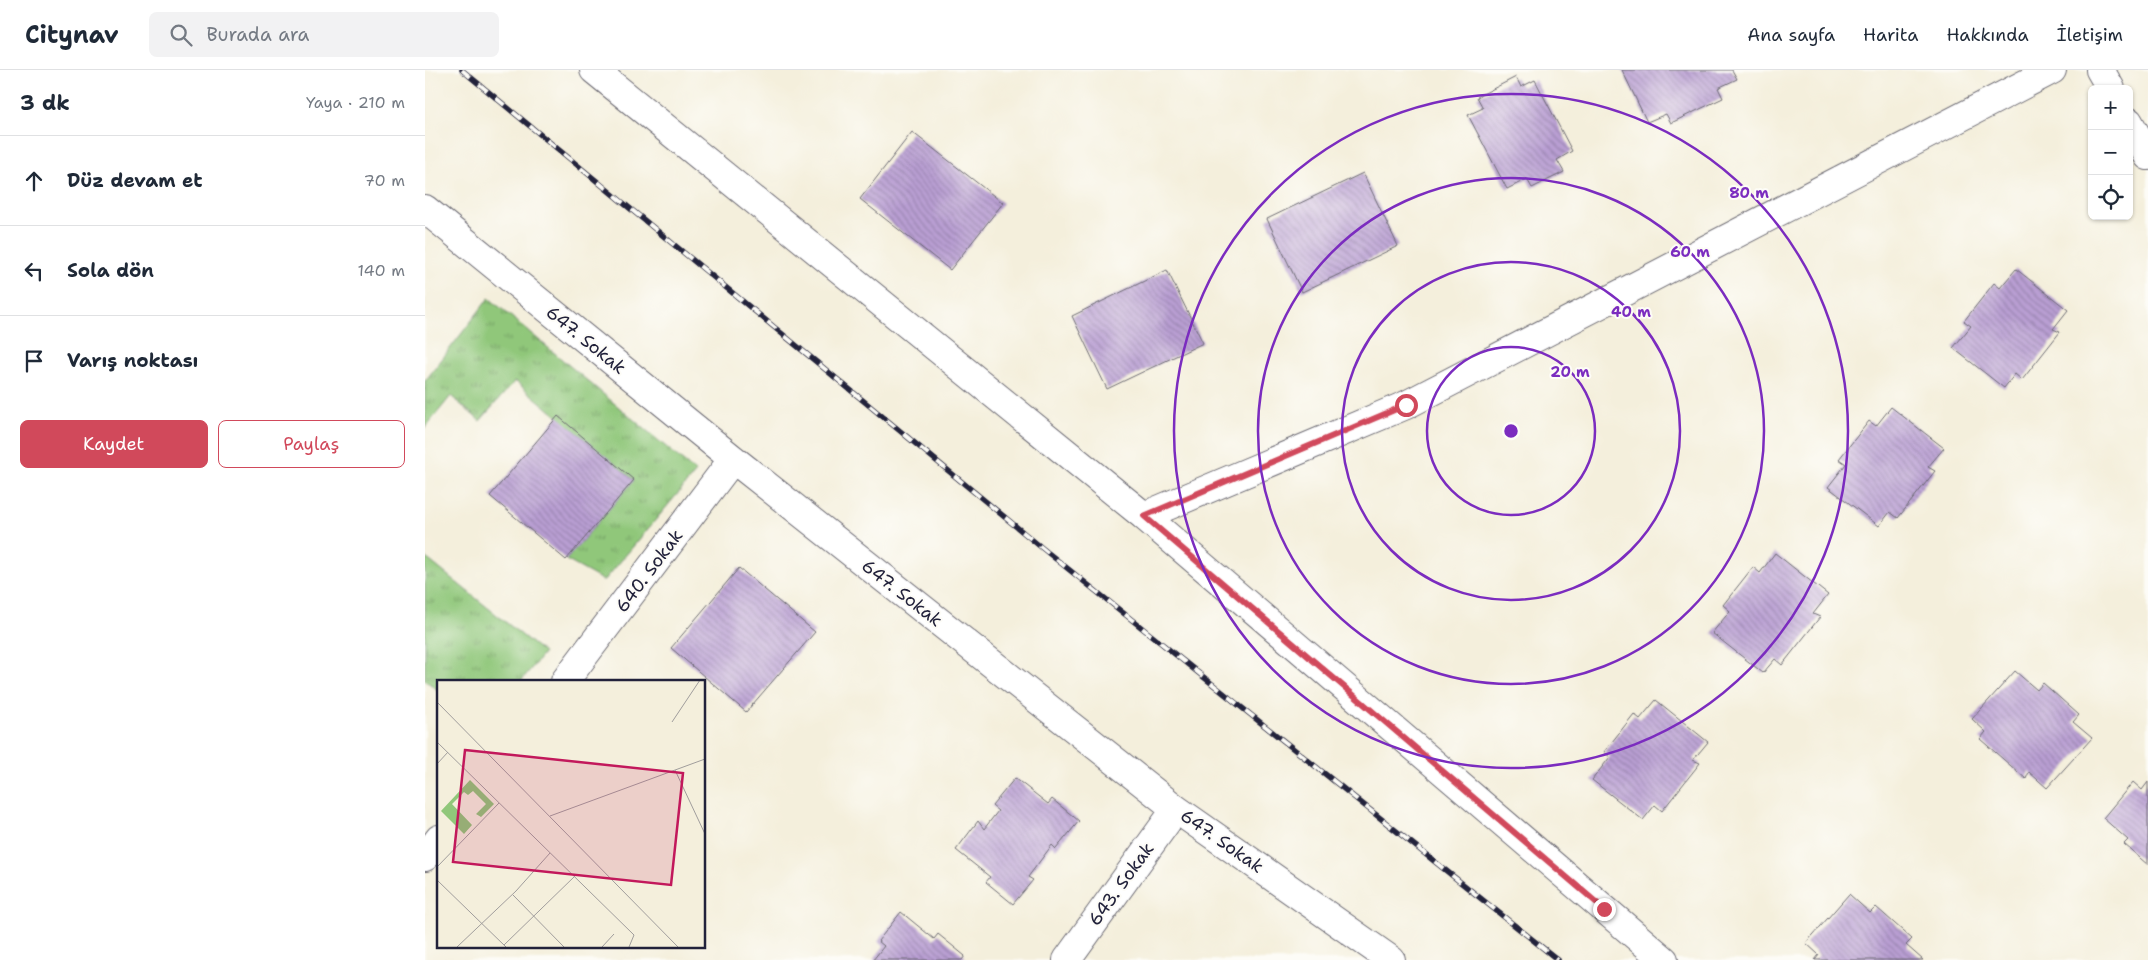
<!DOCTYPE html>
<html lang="tr">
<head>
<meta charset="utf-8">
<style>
  body { margin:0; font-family:"Shantell Sans",sans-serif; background:#f2f2f3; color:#1f2937 }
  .controls { position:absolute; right:15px; top:15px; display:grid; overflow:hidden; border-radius:8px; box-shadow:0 1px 4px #0004 }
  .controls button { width:45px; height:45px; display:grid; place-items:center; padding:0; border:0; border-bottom:1px solid #e0e1e3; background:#fff; color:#1f2937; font:25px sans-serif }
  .stop { position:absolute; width:15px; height:15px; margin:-11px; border:4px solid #d1495b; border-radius:50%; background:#fff }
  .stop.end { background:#d1495b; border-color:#fff; box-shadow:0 1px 5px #0008 }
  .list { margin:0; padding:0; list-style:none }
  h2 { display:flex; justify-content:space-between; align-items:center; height:65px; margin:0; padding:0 20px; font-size:21px }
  h2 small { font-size:16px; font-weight:400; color:#747a83 }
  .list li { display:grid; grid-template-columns:32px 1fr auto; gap:15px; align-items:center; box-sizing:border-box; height:90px; padding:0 20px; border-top:1px solid #e0e1e3 }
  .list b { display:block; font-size:19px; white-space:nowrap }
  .list em { font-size:16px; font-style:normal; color:#747a83 }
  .actions { display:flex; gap:10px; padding:15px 20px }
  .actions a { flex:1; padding:11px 0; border:1px solid #d1495b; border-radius:8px; text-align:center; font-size:18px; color:#d1495b }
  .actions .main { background:#d1495b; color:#fff }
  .icon { flex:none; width:28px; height:28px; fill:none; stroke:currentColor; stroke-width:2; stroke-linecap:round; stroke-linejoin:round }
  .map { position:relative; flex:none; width:1723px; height:890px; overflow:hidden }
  header { display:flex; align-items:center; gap:30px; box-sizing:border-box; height:70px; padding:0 25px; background:#fff; border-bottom:1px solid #e0e1e3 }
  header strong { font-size:24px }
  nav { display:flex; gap:28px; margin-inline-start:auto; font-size:18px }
  .search { width:350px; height:45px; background:#f2f2f3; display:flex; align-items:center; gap:12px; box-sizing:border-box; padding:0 18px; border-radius:8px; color:#747a83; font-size:19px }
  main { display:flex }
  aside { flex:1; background:#fff }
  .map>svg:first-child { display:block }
  .grass { fill:url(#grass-tufts); stroke:#59745a }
  .building { fill:url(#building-back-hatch) }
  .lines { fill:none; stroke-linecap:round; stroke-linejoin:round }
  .minor-casing { stroke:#6c6a73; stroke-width:30 }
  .minor { stroke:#fff; stroke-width:28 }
  .rail-casing { stroke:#22223b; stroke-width:5.5 }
  .rail { stroke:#fdfcf7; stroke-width:4; stroke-dasharray:11; stroke-linecap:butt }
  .route { stroke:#d1495b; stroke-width:6 }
  .ring { fill:none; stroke:#7b2cbf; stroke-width:2.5 }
  .labels { text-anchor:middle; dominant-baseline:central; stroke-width:4; stroke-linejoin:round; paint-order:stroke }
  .street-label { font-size:18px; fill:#22223b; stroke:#fdfcf7 }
  .inset-road { fill:none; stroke:#a09d9c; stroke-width:1 }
  .view { fill:#c2185b; fill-opacity:0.15; stroke:#c2185b; stroke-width:2.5 }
  .inset-edge { fill:none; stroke:#22223b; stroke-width:2.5 }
  .centre { fill:#7b2cbf; stroke:#fdfcf7; stroke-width:2.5 }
  .ring-label { font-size:15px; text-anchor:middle; font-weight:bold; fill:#7b2cbf; stroke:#fdfcf7; stroke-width:4; stroke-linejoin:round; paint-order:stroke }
</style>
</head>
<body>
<header>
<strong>Citynav</strong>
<div class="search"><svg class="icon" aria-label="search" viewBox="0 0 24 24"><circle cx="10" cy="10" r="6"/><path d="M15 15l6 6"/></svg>Burada ara</div>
<nav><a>Ana sayfa</a><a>Harita</a><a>Hakkında</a><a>İletişim</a></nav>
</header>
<main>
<aside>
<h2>3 dk<small>Yaya · 210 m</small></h2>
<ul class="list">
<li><svg class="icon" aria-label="ahead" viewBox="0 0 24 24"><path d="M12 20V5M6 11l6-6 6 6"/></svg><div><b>Düz devam et</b></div><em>70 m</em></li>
<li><svg class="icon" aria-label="left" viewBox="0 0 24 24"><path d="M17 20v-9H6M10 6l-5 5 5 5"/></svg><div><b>Sola dön</b></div><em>140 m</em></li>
<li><svg class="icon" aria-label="arrive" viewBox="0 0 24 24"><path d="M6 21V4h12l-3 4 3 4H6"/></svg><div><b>Varış noktası</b></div></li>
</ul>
<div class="actions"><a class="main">Kaydet</a><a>Paylaş</a></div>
</aside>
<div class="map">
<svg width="1723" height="890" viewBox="0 0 1723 890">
  <defs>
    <pattern id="grass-tufts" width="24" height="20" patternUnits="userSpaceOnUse" patternTransform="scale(1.25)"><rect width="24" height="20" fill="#90c77a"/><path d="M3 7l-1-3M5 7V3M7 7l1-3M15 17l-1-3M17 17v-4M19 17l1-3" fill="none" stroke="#75a165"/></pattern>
    <pattern id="building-back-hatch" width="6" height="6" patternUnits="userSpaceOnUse" patternTransform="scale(1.25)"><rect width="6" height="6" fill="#b99fd3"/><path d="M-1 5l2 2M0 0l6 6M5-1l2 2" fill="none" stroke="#9681ac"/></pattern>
  </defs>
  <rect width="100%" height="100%" fill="#fdfcf7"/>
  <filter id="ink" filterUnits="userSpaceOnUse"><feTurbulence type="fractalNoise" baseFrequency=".02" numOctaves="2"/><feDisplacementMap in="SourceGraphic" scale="10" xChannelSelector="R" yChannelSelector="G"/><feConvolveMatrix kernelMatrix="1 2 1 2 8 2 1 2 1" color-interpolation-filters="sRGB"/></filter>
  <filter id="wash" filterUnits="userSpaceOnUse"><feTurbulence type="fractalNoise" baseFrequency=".0096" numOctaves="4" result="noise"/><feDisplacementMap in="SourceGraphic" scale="20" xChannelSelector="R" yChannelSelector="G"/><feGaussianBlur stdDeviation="1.12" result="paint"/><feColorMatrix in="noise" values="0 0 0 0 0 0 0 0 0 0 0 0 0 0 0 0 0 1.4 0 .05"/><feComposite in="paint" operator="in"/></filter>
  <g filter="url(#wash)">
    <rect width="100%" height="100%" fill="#f4efdc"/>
    <path class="grass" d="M64 228 271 402 179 511 141 490 209 410 90 311 55 351 26 326 0 358V311Z
      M0 487 119 583 96 611H14V621L0 610Z"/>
    <g id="blocks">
      <path class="building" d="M1197 0H1307L1312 9 1293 18 1298 28 1246 53 1241 44 1222 52Z
        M1091 7 1096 17 1110 10 1147 81 1132 90 1139 102 1107 118 1102 109 1082 119 1043 45 1058 38 1052 27Z
        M487 62 578 133 525 200 435 129Z
        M938 103 973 176 877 222 842 149Z
        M1591 199 1643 240 1628 259 1635 262 1597 310 1590 304 1579 318 1528 278 1546 256 1539 251 1569 213 1575 218Z
        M742 200 778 273 682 319 647 246Z
        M1466 337 1519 378 1503 397 1510 401 1473 448 1465 442 1454 456 1403 417 1421 394 1414 389 1444 351 1451 356Z
        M133 346 209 410 141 490 65 426Z
        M1350 483 1403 525 1388 544 1395 547 1357 595 1350 589 1338 603 1287 563 1305 541 1298 535 1328 497 1335 503Z
        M314 498 390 562 321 642 246 578Z
        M1590 601 1612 620 1618 613 1654 645 1648 652 1667 668 1622 718 1604 702 1601 709 1555 669 1561 662 1547 649Z
        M1231 630 1283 672 1268 690 1275 693 1237 741 1230 735 1218 750 1167 710 1185 687 1179 682 1209 644 1215 649Z
        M590 708 623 734 627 729 654 751 631 779 627 775 603 807 608 810 588 834 561 812 565 807 531 780 553 751 559 759 573 741 567 736Z
        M1708 712 1717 720 1723 712V795L1699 774 1703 770 1678 748Z
        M1424 824 1445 843 1451 837 1487 869 1481 875 1498 890H1390L1394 885 1381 873Z
        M476 842 509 869 513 864 540 886 537 890H448L459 876 453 871Z"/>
    </g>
  </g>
  <g filter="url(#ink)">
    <use href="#blocks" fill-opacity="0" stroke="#6c6a73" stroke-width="1"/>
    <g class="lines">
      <g class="minor-casing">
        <path id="minor" d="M169 0 719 446 1239 890
          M1675 0 1686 19
          M1704 52 1723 86
          M0 139 308 389 751 739 966 890
          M719 446 981 335 1627 0
          M140 611 308 389
          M0 787 14 769
          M642 890 751 739"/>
      </g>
      <use href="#minor" class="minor"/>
      <g class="rail-casing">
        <path id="rail" d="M37 0 622 482 1133 890"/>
      </g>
      <use href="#rail" class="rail"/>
    </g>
  </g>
  <g class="lines" filter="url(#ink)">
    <path class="route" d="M981 335 719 446 1179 839"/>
  </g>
  <g class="ring">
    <circle cx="1086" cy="361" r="84"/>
    <circle cx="1086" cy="361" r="169"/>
    <circle cx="1086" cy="361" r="253"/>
    <circle cx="1086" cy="361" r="337"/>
  </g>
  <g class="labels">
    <g class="street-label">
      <text transform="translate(161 270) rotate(39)">647. Sokak</text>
      <text transform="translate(224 501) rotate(-53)">640. Sokak</text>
      <text transform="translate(477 523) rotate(38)">647. Sokak</text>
      <text transform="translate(797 771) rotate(35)">647. Sokak</text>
      <text transform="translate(696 814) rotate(-54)">643. Sokak</text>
    </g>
  </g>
  <g transform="translate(12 610)">
    <rect width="268" height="268" fill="#f4efdc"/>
    <path d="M33 100 57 124 44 137 39 134 49 124 36 111 31 115 27 112 15 124 35 145 27 154 4 131Z" fill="#90c77a"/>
    <path class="inset-road" d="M0 22 241 267M235 42 263 0M0 62 197 255 192 267M0 84 11 72M238 90 268 154M113 136 268 79M0 187 62 123M0 200 69 267M76 215 127 267M67 265 139 195M20 267 79 211 113 173M165 267 177 254"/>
    <path class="view" d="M28 70 246 93 234 205 16 182Z"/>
    <rect width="268" height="268" class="inset-edge"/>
  </g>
  <circle cx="1086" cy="361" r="8" class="centre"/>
  <g class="ring-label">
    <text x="1324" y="128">80 m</text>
    <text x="1265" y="187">60 m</text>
    <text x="1206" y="247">40 m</text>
    <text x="1145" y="307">20 m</text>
  </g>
</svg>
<div class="controls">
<button>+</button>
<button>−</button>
<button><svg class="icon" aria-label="locate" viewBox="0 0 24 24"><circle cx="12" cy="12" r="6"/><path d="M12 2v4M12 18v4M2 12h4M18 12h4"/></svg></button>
</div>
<div class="stop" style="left:981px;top:335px"></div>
<div class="stop end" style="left:1179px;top:839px"></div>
</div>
</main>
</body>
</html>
